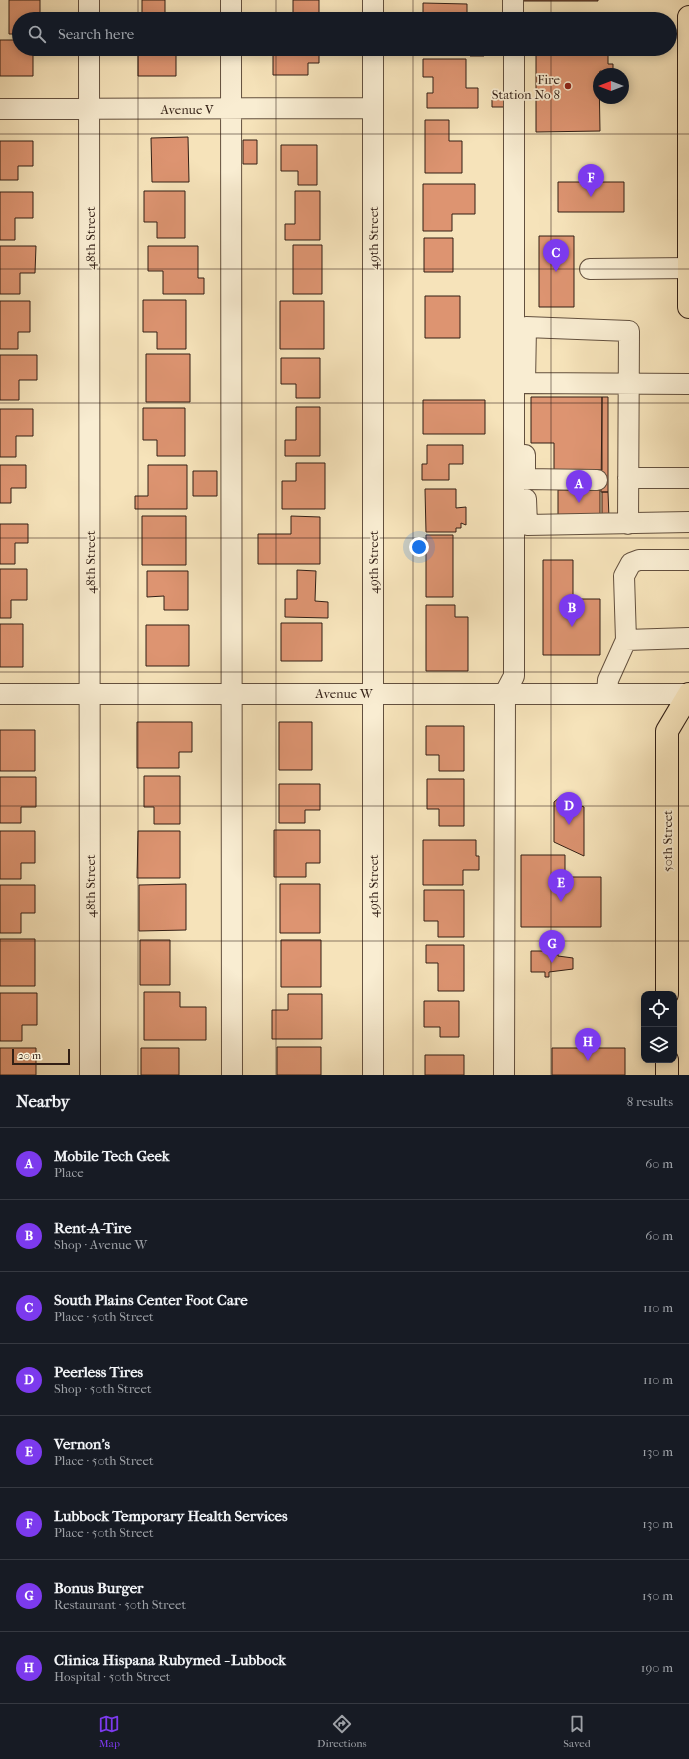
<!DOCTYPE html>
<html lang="en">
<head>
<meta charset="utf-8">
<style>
  body { margin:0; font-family:"IM FELL French Canon",serif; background:#20242c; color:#f1f3f6 }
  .controls { position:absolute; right:12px; bottom:12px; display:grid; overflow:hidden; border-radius:8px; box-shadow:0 2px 10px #0003 }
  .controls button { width:36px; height:36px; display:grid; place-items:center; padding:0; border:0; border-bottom:1px solid #363941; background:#171b24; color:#f1f3f6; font:20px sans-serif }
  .compass { position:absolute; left:593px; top:68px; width:36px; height:36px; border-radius:50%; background:#171b24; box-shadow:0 2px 10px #0003; rotate:270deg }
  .scale { position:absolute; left:12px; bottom:10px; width:58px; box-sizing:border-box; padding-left:4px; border:2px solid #321f15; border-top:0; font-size:11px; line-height:14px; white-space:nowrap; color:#321f15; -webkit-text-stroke:3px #f9edd2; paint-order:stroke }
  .you { position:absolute; left:419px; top:547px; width:14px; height:14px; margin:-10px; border:3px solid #fff; border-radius:50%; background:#1a73e8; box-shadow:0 0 0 6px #1a73e833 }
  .badge { display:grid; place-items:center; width:26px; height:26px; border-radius:50%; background:#7c3aed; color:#fff; font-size:13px; font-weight:700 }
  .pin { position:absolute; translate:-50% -33px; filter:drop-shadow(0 1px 2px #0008) }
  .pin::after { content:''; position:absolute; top:21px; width:14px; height:12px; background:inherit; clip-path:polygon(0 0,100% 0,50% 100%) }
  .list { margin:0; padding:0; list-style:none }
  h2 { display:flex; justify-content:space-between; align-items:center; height:52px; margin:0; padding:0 16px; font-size:17px }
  h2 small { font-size:13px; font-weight:400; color:#9ea1a6 }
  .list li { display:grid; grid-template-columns:26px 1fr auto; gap:12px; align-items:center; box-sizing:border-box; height:72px; padding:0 16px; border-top:1px solid #363941 }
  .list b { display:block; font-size:15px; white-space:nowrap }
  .list p { margin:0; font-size:13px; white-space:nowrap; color:#9ea1a6 }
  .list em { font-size:13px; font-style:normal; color:#9ea1a6 }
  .icon { flex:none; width:22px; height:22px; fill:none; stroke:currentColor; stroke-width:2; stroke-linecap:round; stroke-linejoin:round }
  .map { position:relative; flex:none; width:689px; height:1075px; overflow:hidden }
  .search { position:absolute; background:#171b24; box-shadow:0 2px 10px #0003; left:12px; right:12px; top:12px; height:44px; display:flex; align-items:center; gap:10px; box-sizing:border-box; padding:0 14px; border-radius:22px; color:#9ea1a6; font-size:15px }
  .sheet { height:628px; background:#171b24 }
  nav { display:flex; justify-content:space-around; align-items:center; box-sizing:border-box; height:56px; border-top:1px solid #363941; background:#171b24; font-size:11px; color:#9ea1a6 }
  nav a { display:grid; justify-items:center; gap:2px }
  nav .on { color:#7c3aed }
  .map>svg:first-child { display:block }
  .building { fill:#dd9471; stroke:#321f15 }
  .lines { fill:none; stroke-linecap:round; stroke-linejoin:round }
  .minor-casing { stroke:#63503e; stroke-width:22 }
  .major-casing { stroke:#321f15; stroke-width:24 }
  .minor { stroke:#f9edd2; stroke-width:20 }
  .major { stroke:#f6e3ba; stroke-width:22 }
  .grid { fill:none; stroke:#321f15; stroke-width:1; stroke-opacity:0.55 }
  .poi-dot { fill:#8f2418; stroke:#f9edd2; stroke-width:1.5 }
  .labels { text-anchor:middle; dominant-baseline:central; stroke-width:3.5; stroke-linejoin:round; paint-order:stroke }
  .poi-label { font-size:13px; fill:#321f15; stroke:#f9edd2; text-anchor:end }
  .street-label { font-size:13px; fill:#321f15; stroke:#f9edd2 }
</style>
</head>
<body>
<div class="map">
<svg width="689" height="1075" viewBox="0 0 689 1075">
  <rect width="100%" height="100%" fill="#f6e3ba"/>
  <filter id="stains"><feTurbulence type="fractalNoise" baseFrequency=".005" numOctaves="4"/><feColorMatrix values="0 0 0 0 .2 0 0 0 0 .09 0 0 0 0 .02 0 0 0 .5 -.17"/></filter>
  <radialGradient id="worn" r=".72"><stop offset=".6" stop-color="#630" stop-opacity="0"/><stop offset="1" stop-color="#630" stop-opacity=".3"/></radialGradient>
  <path class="building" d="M9 0H40V19H19V34H9Z
    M142 0H165V19H142Z
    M293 0H319V19H293Z
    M523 0H598V1H523Z
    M423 3 467 4V19H423Z
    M0 40H19V49H33V76H0Z
    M138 49H176V76H138Z
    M273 49H319V63H308V75H273Z
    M409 49H466V52H409Z
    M470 49H484V56H470Z
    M568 49H608V64H613V73L600 71 599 74 600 131 536 132V53H568Z
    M423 59H466V88H478V108H427V93H433V77H423Z
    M492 95H505V107H492Z
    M425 120H449V141H462V173H425Z
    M188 137 189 182H152L151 138Z
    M243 140H257V164H243Z
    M0 141H33V166H18V180H0Z
    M281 145H317V185H298V171H281Z
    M558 182H624V212H558Z
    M423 184H475V214H452V231H423Z
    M144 191H185V238H157V222H144Z
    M295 191H320V240H285V224H295Z
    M0 192H33V218H15V240H0Z
    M539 236H574V307H539Z
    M424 238H453V272H424Z
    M293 245H322V294H293Z
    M0 246H36L35 273H20V294H0Z
    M148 246H198V278H204V294H163V271H148Z
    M425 296H460V338H425Z
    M143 300H186V349H157V332H143Z
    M0 301H30V332H18V349H0Z
    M280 301H324V349H280Z
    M146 354H190V402H146Z
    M0 355H37V380H19V400H0Z
    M281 358H320V398H296V384H281Z
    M531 397H602V470H554V443H531Z
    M602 397H608V492H601Z
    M423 400H485V434H423Z
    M296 407H320V456H285V440H296Z
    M143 408H185V456H157V440H143Z
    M0 409H33V436H16V457H0Z
    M427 445H463V464H449V480H422V464H427Z
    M296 463H325V509H282V481H296Z
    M0 465H26V488H11V503H0Z
    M148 465H187V509H135V496H148Z
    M193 471H217V496H193Z
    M425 489H456V508L466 507V525L461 523V528H456V532H426Z
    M558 490H600V516H558Z
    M602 492H608L609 518H602Z
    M142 516H186V565H142Z
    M291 516 320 517V564H258V534H291Z
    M0 524H28V543H15V564H0Z
    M426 535H453V597H426Z
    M543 560H573V599H600V655H543Z
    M0 569H27V600H11V618H0Z
    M297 570 316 571 315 601 328 602V618L285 617V599H297Z
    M147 571H188V610H164V596L147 597Z
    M426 605H455V617H468V671H426Z
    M281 623H322V661H281Z
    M0 624H23V667H0Z
    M146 625H189V666H146Z
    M137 722H192V752H179V768H137Z
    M279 722H312V770H279Z
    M426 726H464V771H439V755H426Z
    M0 730H35V771H0Z
    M144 776H180V824H154V807H144Z
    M0 777H36V807H21V823H0Z
    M427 779H464V826H439V809H427Z
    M279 784H320V810H305V823H279Z
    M560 797 584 807V856L554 842V802Z
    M274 830H320V863H306V877H274Z
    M0 831H35V863H21V879H0Z
    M138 831H180V878H137Z
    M423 840H476V856H479V870H463V885H423Z
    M521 855H565V877H601V927H521Z
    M186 884V930L139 931V885Z
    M280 884H320V933H280Z
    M0 885H35V913H21V933H0Z
    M424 890H464V937H438V921H424Z
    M0 939H35V986H0Z
    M140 940H170V985H140Z
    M281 940H321V987H281Z
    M426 945H464V991H438V963H426Z
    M545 948H549V951H558V956L573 958V969L549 972V977H545V972H531V951H545Z
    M144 992H180V1007H206V1040H144Z
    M0 993H37V1025H22V1041H0Z
    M288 994H322V1039H272V1010H288Z
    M424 1001H459V1037H440V1027H424Z
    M277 1047H321V1075H277Z
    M0 1048H36V1075H0Z
    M141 1048H179V1075H141Z
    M552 1048H625V1075H552Z
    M425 1055H464V1075H425Z"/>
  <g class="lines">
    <g class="minor-casing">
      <path id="minor" d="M89 0V19
        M231 0V19
        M373 0V19
        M513 0V19
        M89 49 90 1075
        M231 49 232 1075
        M373 49V1075
        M0 109 373 108
        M590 269 689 268
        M525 455V479L597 480
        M628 478H689
        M526 499 527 525 689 522
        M628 524 629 331 526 327 525 383 689 384
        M689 560H639L631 563 624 576 626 640 689 638
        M0 694H689
        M607 694 608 680 626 640
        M504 1075 505 693 514 676V49"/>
    </g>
    <g class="major-casing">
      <path id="major" d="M689 17V307
        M667 994V731L689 694
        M667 1060V1075"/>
    </g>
    <use href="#minor" class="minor"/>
    <use href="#major" class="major"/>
  </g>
  <path class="grid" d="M138 0V19M276 0V19M413 0V19M551 0V19M138 49V1075M276 49V1075M413 49V1075M551 49V1075M0 134H689M0 269H689M0 403H689M0 538H689M0 672H689M0 806H689M0 941H689"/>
  <circle class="poi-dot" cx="568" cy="86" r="4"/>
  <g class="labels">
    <g class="poi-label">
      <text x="560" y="79">Fire<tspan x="560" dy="15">Station No 8</tspan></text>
    </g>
    <g class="street-label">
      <text x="187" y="109">Avenue V</text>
      <text transform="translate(90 238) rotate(-90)">48th Street</text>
      <text transform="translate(373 238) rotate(-90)">49th Street</text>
      <text transform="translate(90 562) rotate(-90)">48th Street</text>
      <text transform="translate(373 562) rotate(-90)">49th Street</text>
      <text x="344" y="693">Avenue W</text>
      <text transform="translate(667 841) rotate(-90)">50th Street</text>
      <text transform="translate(90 886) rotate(-90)">48th Street</text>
      <text transform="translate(373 886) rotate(-90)">49th Street</text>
    </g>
  </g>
  <rect width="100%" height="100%" filter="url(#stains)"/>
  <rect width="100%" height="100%" fill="url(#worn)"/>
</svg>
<div class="controls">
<button><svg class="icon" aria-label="locate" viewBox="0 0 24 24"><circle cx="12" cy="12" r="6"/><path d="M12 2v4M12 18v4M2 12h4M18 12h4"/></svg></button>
<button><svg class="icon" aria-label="layers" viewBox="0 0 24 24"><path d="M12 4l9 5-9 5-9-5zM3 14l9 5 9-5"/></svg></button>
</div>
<svg class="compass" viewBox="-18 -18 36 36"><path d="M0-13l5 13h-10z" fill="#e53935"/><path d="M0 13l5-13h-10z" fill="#9ea1a6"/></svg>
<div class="scale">20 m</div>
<div class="you"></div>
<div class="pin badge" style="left:579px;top:503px">A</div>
<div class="pin badge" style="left:572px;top:627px">B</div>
<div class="pin badge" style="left:556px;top:272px">C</div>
<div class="pin badge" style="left:569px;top:825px">D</div>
<div class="pin badge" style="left:561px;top:902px">E</div>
<div class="pin badge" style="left:591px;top:197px">F</div>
<div class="pin badge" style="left:552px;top:963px">G</div>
<div class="pin badge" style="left:588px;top:1061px">H</div>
<div class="search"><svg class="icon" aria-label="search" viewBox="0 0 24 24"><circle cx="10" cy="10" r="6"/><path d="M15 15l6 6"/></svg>Search here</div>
</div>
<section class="sheet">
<h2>Nearby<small>8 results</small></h2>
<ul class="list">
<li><span class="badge">A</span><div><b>Mobile Tech Geek</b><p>Place</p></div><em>60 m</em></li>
<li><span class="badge">B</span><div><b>Rent-A-Tire</b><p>Shop · Avenue W</p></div><em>60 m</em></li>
<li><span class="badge">C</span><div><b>South Plains Center Foot Care</b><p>Place · 50th Street</p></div><em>110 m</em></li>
<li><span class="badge">D</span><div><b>Peerless Tires</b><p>Shop · 50th Street</p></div><em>110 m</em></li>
<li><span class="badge">E</span><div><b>Vernon's</b><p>Place · 50th Street</p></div><em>130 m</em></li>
<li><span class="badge">F</span><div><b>Lubbock Temporary Health Services</b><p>Place · 50th Street</p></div><em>130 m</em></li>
<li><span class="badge">G</span><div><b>Bonus Burger</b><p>Restaurant · 50th Street</p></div><em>150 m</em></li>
<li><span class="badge">H</span><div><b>Clinica Hispana Rubymed - Lubbock</b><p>Hospital · 50th Street</p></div><em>190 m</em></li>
</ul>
</section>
<nav>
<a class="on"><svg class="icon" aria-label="map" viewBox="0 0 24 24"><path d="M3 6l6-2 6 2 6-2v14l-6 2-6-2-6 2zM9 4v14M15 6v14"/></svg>Map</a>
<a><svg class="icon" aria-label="directions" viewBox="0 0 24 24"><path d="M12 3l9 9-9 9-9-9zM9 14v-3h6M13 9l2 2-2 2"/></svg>Directions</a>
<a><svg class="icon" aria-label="saved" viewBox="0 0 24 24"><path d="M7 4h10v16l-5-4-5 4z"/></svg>Saved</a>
</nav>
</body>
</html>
